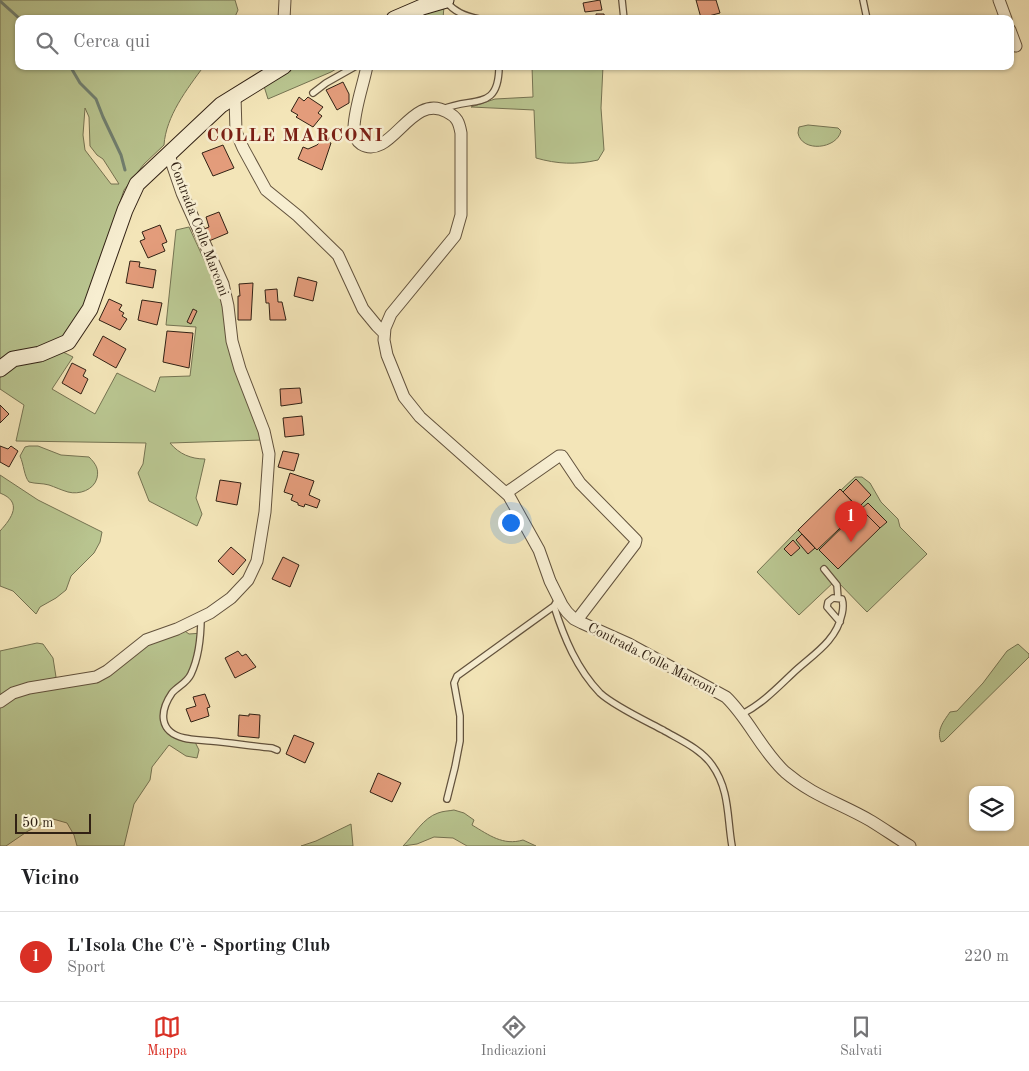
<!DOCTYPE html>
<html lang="it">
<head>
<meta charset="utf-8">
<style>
  body { margin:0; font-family:"Old Standard TT",serif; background:#f6f6f6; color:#202124 }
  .controls { position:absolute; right:15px; bottom:15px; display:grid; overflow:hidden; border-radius:10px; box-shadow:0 1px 4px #0004 }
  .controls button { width:45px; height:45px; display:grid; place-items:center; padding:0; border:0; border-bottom:1px solid #e0e0e0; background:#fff; color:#202124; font:25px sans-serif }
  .scale { position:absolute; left:15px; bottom:12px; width:76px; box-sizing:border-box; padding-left:5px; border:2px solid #312114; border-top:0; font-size:14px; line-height:18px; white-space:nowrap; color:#312114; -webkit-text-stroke:4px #f7eed1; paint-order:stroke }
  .you { position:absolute; left:510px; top:522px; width:18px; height:18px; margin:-12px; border:4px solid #fff; border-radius:50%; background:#1a73e8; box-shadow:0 0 0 8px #1a73e833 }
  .badge { display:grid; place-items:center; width:32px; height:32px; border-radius:50%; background:#d93025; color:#fff; font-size:16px; font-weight:700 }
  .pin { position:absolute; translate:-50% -41px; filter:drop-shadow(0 1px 2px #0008) }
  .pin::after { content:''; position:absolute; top:26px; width:18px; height:15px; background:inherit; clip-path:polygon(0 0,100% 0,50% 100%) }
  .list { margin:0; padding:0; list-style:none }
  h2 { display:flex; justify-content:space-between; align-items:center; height:65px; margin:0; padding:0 20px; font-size:21px }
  h2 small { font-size:16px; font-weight:400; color:#757577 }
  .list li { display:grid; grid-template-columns:32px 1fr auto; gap:15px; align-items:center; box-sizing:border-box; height:90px; padding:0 20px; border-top:1px solid #e0e0e0 }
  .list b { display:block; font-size:19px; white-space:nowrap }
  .list p { margin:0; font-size:16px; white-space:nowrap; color:#757577 }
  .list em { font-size:16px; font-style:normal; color:#757577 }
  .icon { flex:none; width:28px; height:28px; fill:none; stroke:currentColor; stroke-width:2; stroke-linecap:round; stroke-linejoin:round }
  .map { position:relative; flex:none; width:1029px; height:846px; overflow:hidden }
  .search { position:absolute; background:#fff; box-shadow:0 1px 4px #0004; left:15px; right:15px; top:15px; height:55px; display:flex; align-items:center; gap:12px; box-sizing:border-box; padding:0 18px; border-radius:10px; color:#757577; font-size:19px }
  .sheet { height:155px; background:#fff }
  nav { display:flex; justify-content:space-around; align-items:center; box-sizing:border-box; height:70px; border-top:1px solid #e0e0e0; background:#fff; font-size:14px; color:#757577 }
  nav a { display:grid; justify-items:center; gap:2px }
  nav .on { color:#d93025 }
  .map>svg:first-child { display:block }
  .green { fill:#b9c590; stroke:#757352; fill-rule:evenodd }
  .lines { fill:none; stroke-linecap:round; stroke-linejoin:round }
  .stream { stroke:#718071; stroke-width:3 }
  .building { fill:#e39c7b; stroke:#312114 }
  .lane-casing { stroke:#62523d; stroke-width:8 }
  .street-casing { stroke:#62523d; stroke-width:13 }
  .secondary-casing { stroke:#312114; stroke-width:17 }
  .lane { stroke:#f7eed1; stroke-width:5.5 }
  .street { stroke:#f7eed1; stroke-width:11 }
  .secondary { stroke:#f7eed1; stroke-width:15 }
  .labels { text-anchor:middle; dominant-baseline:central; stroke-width:5; stroke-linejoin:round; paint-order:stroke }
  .street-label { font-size:14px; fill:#312114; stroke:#f7eed1 }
  .district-label { font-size:19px; font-weight:bold; letter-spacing:1px; fill:#7a1f14; stroke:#f7eed1 }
</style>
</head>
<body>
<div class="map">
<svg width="1029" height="846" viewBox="0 0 1029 846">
  <rect width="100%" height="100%" fill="#f3e5b8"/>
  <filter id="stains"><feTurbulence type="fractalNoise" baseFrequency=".004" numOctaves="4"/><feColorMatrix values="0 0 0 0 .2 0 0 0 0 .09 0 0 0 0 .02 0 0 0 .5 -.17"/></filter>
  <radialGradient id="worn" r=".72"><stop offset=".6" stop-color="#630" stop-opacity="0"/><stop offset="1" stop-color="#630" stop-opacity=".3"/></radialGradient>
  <path class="green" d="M0 0H235L238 10 234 19H19V66H204C187 89 166 116 164 145L144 164 124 190 86 304 68 333 49 346 0 362ZM85 108 89 117 90 146 97 155 103 159 119 184H111L85 150 83 135Z
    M444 6 443 19H404Z
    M294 66H341L331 72 268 99 263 83Z
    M532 66H603L601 108 604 150 598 160C576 165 557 164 536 158L534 110 471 107 495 99 533 97Z
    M808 125 838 128 841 131C837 149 802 153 798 133L799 127Z
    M189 227 206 264 213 261 263 440 170 443C179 454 191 459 205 459L196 498 202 514 197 526 149 501 138 473 143 464 146 443 16 441 24 405 0 389V376L7 368 59 350 73 357 52 389 95 414 117 373 155 392 160 377 190 376 196 327 166 325 176 230Z
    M29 446H38L61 455 89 457C96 464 99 469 97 478 94 490 79 495 68 492 61 490 55 487 49 485 42 483 36 484 29 482 24 476 24 465 20 456L25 447Z
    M0 475 38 500 102 532 100 542 94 553 71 576 66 590 56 598 40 607 36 614 13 591 0 586V531C12 518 23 502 0 493Z
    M855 477H862L870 483 881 502 898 519 900 527 927 554 867 612 836 580 799 615 757 572 798 530Z
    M182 629 189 634 203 633 195 671 171 696 161 718 164 730 183 741 195 742 199 750 197 758 186 756 169 745 152 767 150 780 134 804 124 846H77L74 835 67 823 53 819 28 831 6 846H0V707L14 698 39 690 87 684 108 675 141 647Z
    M37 643 43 644 53 658 56 677 47 682 0 697V651Z
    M1018 644 1029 654V657L944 741 941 742C936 730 944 721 950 712L957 711 983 683 1007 651Z
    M454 810 464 813 474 820 472 825C489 835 503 846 523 840L536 846H467L453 838 434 837 417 844 403 846C414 835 423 818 438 813 443 811 449 811 454 810Z
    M351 824 353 846H301L316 841Z"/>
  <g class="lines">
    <path class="stream" d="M0 1 20 19
      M70 66 80 83 96 99 103 117 121 155 125 170"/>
  </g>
  <path class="building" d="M600 0 602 10 585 12 583 3Z
    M696 0H716L720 13 701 18Z
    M596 14H604L605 19H596Z
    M343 82 349 94V103L337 110 326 90Z
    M299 97 304 101 308 97 323 107 318 113 322 116 313 127 296 117 298 115 291 111Z
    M322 140 331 143 322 170 298 159 303 147 308 149 317 145Z
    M223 145 234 168 213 176 202 153Z
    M219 212 228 233 209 241 204 229 209 227 206 217Z
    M160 225 167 242 162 244 165 251 148 258 140 241 145 239 142 232Z
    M130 261 140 262 139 267 156 270 153 288 126 283Z
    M298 277 317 282 313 301 294 296Z
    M253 283 251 320H238V296H240L239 284Z
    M277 289 278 302H282L286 320H270L269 303H266L265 290Z
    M109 299 122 305 119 310 124 313 122 316 127 319 120 330 99 320Z
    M142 300 162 303 157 325 138 320Z
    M193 309 197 311 191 324 187 322Z
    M167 331 193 333 189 368 163 362Z
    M103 336 126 349 116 368 93 355Z
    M72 363 86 370 83 376 88 379 81 394 62 383Z
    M300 388 302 403 281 406 280 389Z
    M0 405 9 414 0 423Z
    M302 416 304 435 285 437 283 418Z
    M0 446 8 449 11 446 18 451 9 467 0 462Z
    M283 451 299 454 294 471 278 467Z
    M290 473 314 481 309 495 320 500 317 508 305 504 304 507 298 505V503L291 500 293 495 284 492Z
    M856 479 871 495 858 508 843 492Z
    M220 480 241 483 237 505 216 501Z
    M840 489 860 509 817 550 798 530Z
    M868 503 887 522 880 528 861 509Z
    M861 509 880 528 838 569 819 550Z
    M802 534 815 548 808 554 796 540Z
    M793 540 800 548 791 556 784 549Z
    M231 547 246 560 233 575 218 561Z
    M283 557 299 565 290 587 272 579Z
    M238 651 242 656 246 654 256 667 235 678 225 658Z
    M205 694 210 707 207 708 209 716 191 722 186 709 196 706 193 697Z
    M249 714 260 715 259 738 238 736 239 715 249 716Z
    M294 735 314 743 305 763 286 754Z
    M378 773 401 783 392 802 370 792Z"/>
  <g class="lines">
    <g class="lane-casing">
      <path id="lane" d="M445 0C454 12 465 16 479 19
        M622 0 624 19
        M863 0 867 19
        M313 93 326 83 356 66
        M443 109C473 96 499 112 499 66
        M824 569 837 585 838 598
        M558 599 554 606C564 638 577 669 600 693 614 706 646 721 663 730 680 740 701 749 712 765 730 790 727 818 732 846
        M201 617C201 636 199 657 191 674 187 683 178 686 172 693 159 712 159 732 184 738 192 740 202 740 211 741 231 743 252 746 272 748L277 750
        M742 714C762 704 777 688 793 673 812 655 836 642 842 614 843 609 844 605 842 599L833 598 828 602 827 607 840 622
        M447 799 455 767 460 741V716L454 683 457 676 554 606"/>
    </g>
    <g class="street-casing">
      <path id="street" d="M999 0 1006 19
        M284 19 285 0
        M1010 30 1016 46
        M367 66C363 86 355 107 354 127 354 133 355 140 361 144 391 162 411 91 447 112 457 117 459 122 461 133V215L455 236 391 314 385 328 384 340 387 355 404 397 420 417 509 496 539 550 550 581 562 605 567 612 574 619 582 623 629 644 726 697C749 719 761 750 785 772 813 796 840 803 871 821 884 829 897 838 910 846
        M235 96 236 132 243 148 266 190 298 216 338 255 363 309 377 326 384 333
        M506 493 559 456H562L580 483 636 540 635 544 577 620
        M0 702 13 693 29 688 96 677 107 671 146 640 177 629 210 613 231 598 248 580 257 561 265 512 269 454 264 431 240 369 232 341 228 306 223 284 182 193 169 155"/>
    </g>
    <g class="secondary-casing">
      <path id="secondary" d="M394 19 422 7 446 0
        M0 369 13 359 40 354 68 342 90 309 125 210 137 184 221 105 284 66"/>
    </g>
    <use href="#lane" class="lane"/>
    <use href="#street" class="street"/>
    <use href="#secondary" class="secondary"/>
  </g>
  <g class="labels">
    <g class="street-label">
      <text transform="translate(199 229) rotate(69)">Contrada Colle Marconi</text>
      <text transform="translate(652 659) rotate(27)">Contrada Colle Marconi</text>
    </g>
    <g class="district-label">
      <text x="295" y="136">COLLE MARCONI</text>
    </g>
  </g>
  <rect width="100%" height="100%" filter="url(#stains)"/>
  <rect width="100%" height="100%" fill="url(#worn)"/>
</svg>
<div class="controls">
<button><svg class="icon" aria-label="layers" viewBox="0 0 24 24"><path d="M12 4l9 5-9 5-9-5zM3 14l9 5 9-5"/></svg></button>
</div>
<div class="scale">50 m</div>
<div class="you"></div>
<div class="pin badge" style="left:851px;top:542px">1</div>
<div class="search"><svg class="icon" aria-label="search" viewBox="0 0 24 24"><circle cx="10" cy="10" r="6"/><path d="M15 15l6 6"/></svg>Cerca qui</div>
</div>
<section class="sheet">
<h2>Vicino<small></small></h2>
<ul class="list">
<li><span class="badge">1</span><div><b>L'Isola Che C'è - Sporting Club</b><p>Sport</p></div><em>220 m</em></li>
</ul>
</section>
<nav>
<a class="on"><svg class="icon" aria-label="map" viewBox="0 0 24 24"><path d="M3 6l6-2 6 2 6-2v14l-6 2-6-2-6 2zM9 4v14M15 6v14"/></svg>Mappa</a>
<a><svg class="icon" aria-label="directions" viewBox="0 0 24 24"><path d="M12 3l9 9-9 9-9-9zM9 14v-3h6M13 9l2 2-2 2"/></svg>Indicazioni</a>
<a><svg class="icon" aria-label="saved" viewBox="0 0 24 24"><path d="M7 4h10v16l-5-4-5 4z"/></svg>Salvati</a>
</nav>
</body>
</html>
